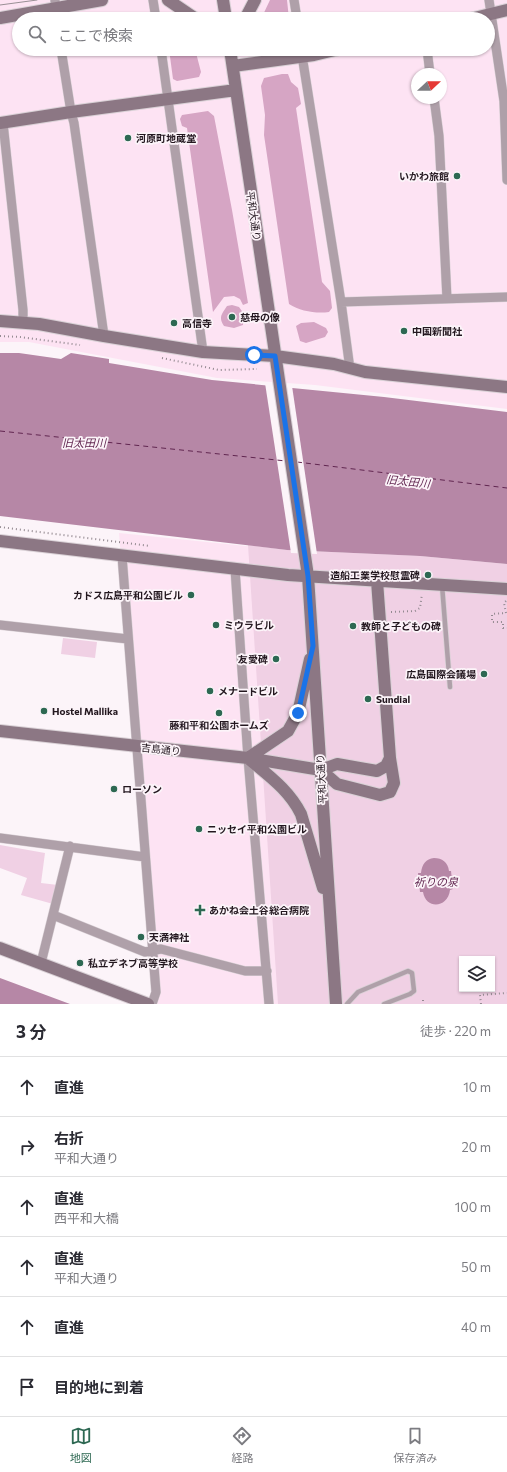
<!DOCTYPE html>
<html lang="ja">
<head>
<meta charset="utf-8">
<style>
  body { margin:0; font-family:Commissioner,"Noto Sans JP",sans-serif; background:#f2f2f3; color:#2b2b33 }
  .controls { position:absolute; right:12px; bottom:12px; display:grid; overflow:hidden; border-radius:0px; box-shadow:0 1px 3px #0004 }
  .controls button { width:36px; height:36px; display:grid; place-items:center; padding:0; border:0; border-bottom:1px solid #e1e1e2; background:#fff; color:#2b2b33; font:20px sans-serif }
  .compass { position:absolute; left:411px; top:68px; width:36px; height:36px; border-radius:50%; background:#fff; box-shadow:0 1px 3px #0004; rotate:68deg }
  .stop { position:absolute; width:12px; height:12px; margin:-9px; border:3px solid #1a73e8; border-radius:50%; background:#fff }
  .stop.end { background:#1a73e8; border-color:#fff; box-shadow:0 1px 4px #0008 }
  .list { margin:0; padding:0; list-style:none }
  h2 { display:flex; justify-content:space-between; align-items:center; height:52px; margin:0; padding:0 16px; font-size:17px }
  h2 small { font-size:13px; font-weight:400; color:#7c7c81 }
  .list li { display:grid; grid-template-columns:26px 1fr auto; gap:12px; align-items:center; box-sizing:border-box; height:60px; padding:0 16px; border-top:1px solid #e1e1e2 }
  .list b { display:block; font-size:15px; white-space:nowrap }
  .list p { margin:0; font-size:13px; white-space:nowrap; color:#7c7c81 }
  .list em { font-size:13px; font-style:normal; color:#7c7c81 }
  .icon { flex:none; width:22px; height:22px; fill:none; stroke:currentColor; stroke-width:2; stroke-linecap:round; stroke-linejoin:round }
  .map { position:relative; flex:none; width:507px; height:1004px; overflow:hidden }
  .search { position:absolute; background:#fff; box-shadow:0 1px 3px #0004; left:12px; right:12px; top:12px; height:44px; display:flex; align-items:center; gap:10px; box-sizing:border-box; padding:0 14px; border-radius:22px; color:#7c7c81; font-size:15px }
  .sheet { height:412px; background:#fff }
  nav { display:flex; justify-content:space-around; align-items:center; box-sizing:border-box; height:56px; border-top:1px solid #e1e1e2; background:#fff; font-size:11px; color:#7c7c81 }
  nav a { display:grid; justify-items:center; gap:2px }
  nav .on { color:#2d6852 }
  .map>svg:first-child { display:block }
  .built { fill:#fde3f3; fill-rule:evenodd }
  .green { fill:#f0d0e4; fill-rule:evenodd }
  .forest { fill:#d6a5c4 }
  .water { fill:#b687a6 }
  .pier { fill:#fcf4f9 }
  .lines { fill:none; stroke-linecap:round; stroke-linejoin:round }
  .ferry { stroke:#612650; stroke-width:1; stroke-dasharray:5 4; stroke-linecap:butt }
  .lane-casing { stroke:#d9d1d6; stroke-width:6 }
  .street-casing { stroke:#d9d1d6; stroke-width:10 }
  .secondary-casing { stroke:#d9d1d6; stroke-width:14 }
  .path { stroke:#948a91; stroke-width:2; stroke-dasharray:1 3; stroke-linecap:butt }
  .lane { stroke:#afa0a9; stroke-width:4.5 }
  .street { stroke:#afa0a9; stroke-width:9 }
  .secondary { stroke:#8c7784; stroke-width:12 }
  .tram { stroke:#998f95; stroke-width:1 }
  .route { stroke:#1a73e8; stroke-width:5 }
  .poi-dot { fill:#2d6852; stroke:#fcf4f9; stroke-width:1.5 }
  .labels { text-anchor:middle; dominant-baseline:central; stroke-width:3.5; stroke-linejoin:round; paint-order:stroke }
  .poi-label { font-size:10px; font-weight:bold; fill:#23171f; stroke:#fcf4f9; text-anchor:start }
  .street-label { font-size:10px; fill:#23171f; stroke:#fcf4f9 }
  .water-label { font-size:11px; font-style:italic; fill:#612650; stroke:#fcf4f9 }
</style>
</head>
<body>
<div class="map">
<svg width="507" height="1004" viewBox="0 0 507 1004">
  <rect width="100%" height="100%" fill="#fcf4f9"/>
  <path class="built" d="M0 0H507V409L315 385 217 378 29 342H0ZM19 19H488V49H19ZM417 74H441V98H417Z
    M119 533 304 552 341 1004H157Z"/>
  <path class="green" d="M248 545 287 550 420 556 507 564V1004H278ZM462 959H492V989H462Z
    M63 638 97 642 95 658 61 654Z
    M0 845 45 853 41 883 58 885 53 904 21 895 27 878 0 868Z"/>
  <path class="forest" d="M270 0H287L289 19H261Z
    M169 49H195L201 72 199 77 177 81 173 79Z
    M282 74H288L291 82 298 88 301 104 296 108 322 282 330 291 332 308 329 312C316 314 300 311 289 304L264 135 265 115 261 86 264 78Z
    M208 111 214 116 232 210 248 303 243 305 240 299 234 296 224 297 213 312 187 128 182 126 180 119 182 115Z
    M232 305 239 307 244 314 243 325 234 328 224 326C218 317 222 314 227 306Z
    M314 322 326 328 328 332 325 337 306 343 300 341 296 326 301 323Z"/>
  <path class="water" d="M0 353H19L61 359 71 353 109 359V363L212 380 384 397 507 412V564L420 556 287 550 0 516Z
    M434 858C442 858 448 862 449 871H451L453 889 450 890C448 908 426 910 423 892H420L418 873H421C422 864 426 859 434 858Z
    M0 978 70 1004H0Z"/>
  <path class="pier" d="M265 383 292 386 317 554 291 553Z"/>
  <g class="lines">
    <path class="ferry" d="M0 431 286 461
      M297 462 507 488"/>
    <g class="lane-casing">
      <path id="lane" d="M442 585 450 687
        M347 1004 358 992 408 971 412 973 414 991 410 994 384 1004"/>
    </g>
    <g class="street-casing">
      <path id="street" d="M55 0 56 19
        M153 0 156 19
        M294 0 297 19
        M489 0 504 101 507 180
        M61 49 71 112 74 123 104 336
        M161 49 203 352
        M301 49 341 302 350 369
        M427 49 430 74
        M434 98 439 136 447 299
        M3 123 23 310V322
        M341 302 507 297
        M122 556 156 992 152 1004
        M235 569 248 758 269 1004
        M0 625 128 639
        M0 838 145 857
        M53 915 145 952 161 949 245 971H267
        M41 963 70 846"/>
    </g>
    <g class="secondary-casing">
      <path id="secondary" d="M168 0 196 19
        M223 0 226 19
        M0 18 102 0
        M245 19 255 0
        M470 19 507 10
        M230 49 308 576 336 1004
        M233 66 314 55 339 49
        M0 123 71 112 236 90
        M0 321 39 324 104 336 203 352 275 356 334 364 365 372 507 387
        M0 541 288 575 507 589
        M0 731 248 758 321 770 337 764 377 771 386 766 390 758
        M248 758 288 731 298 713 310 659
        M249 759C269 776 289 790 301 814L323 888
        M321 770 337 784 380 795 390 792 394 783 390 758 377 581
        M0 948 148 1004"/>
    </g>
    <path class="path" d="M0 336 20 337 80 345
      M162 358 219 370 257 369
      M0 527 150 546
      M506 601 504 603 506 613 492 614V622H503V628H507
      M391 612 415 611 420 608 422 594
      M423 1000V1004
      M481 1004 480 995 507 993"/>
    <use href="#lane" class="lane"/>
    <use href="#street" class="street"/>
    <use href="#secondary" class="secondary"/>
    <path class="tram" d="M0 5 37 0"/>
  </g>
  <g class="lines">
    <path class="route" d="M254 355 275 356 308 576 313 646 298 713"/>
  </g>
  <g class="poi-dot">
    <circle cx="128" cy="138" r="4"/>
    <circle cx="457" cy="176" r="4"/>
    <circle cx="232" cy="317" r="4"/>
    <circle cx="174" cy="323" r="4"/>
    <circle cx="404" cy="331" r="4"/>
    <circle cx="428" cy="575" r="4"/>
    <circle cx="191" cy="595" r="4"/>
    <circle cx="216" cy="625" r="4"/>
    <circle cx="353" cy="626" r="4"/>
    <circle cx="276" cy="659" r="4"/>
    <circle cx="484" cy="674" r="4"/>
    <circle cx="210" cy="691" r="4"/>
    <circle cx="368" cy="699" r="4"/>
    <circle cx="44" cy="711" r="4"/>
    <circle cx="219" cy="713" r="4"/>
    <circle cx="114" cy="789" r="4"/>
    <circle cx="199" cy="829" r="4"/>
    <path d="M198 904h4v4h4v4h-4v4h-4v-4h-4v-4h4z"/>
    <circle cx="141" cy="937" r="4"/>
    <circle cx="80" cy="963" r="4"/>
  </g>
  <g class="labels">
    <g class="poi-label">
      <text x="136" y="138">河原町地蔵堂</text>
      <text x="449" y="176" text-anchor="end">いかわ旅館</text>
      <text x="240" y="317">慈母の像</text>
      <text x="182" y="323">高信寺</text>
      <text x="412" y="331">中国新聞社</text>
      <text x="420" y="575" text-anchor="end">造船工業学校慰霊碑</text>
      <text x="183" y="595" text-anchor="end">カドス広島平和公園ビル</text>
      <text x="224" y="625">ミウラビル</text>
      <text x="361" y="626">教師と子どもの碑</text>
      <text x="268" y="659" text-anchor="end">友愛碑</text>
      <text x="476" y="674" text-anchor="end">広島国際会議場</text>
      <text x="218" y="691">メナードビル</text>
      <text x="376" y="699">Sundial</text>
      <text x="52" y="711">Hostel Mallika</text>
      <text x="219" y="725" text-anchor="middle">藤和平和公園ホームズ</text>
      <text x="122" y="789">ローソン</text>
      <text x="207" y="829">ニッセイ平和公園ビル</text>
      <text x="209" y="910">あかね会土谷総合病院</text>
      <text x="149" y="937">天満神社</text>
      <text x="88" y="963">私立デネブ高等学校</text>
    </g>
    <g class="street-label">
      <text transform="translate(254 216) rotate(82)">平和大通り</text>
      <text transform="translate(161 749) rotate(6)">吉島通り</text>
      <text transform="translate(321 779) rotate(-93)">平和大通り</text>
    </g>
    <g class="water-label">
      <text x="84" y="442">旧太田川</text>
      <text transform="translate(408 481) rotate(6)">旧太田川</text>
      <text x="436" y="881">祈りの泉</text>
    </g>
  </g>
</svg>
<div class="controls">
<button><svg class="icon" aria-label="layers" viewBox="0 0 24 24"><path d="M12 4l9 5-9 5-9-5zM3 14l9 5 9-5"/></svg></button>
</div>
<svg class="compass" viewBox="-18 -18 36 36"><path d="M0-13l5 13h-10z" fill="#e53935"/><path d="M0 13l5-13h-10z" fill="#7c7c81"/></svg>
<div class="stop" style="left:254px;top:355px"></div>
<div class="stop end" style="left:298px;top:713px"></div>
<div class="search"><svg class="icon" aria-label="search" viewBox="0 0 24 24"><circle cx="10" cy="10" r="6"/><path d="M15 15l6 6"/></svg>ここで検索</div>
</div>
<section class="sheet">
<h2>3 分<small>徒歩 · 220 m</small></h2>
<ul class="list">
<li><svg class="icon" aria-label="ahead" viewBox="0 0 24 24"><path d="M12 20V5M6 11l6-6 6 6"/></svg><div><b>直進</b></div><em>10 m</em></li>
<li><svg class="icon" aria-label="right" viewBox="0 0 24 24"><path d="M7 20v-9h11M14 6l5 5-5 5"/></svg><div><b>右折</b><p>平和大通り</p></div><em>20 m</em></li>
<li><svg class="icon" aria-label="ahead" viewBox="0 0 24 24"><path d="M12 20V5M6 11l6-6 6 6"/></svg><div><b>直進</b><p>西平和大橋</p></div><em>100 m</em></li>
<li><svg class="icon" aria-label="ahead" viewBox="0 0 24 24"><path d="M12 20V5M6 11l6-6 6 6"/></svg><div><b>直進</b><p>平和大通り</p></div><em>50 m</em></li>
<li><svg class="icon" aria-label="ahead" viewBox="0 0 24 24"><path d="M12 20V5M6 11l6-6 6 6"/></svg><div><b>直進</b></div><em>40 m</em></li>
<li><svg class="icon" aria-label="arrive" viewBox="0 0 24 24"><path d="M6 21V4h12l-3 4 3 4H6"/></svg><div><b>目的地に到着</b></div></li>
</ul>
</section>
<nav>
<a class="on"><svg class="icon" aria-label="map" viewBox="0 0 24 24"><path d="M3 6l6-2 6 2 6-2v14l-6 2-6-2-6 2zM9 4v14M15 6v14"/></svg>地図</a>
<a><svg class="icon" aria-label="directions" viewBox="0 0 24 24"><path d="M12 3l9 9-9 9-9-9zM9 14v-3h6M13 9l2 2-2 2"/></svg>経路</a>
<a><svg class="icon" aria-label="saved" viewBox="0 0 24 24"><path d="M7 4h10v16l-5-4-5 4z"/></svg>保存済み</a>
</nav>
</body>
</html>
